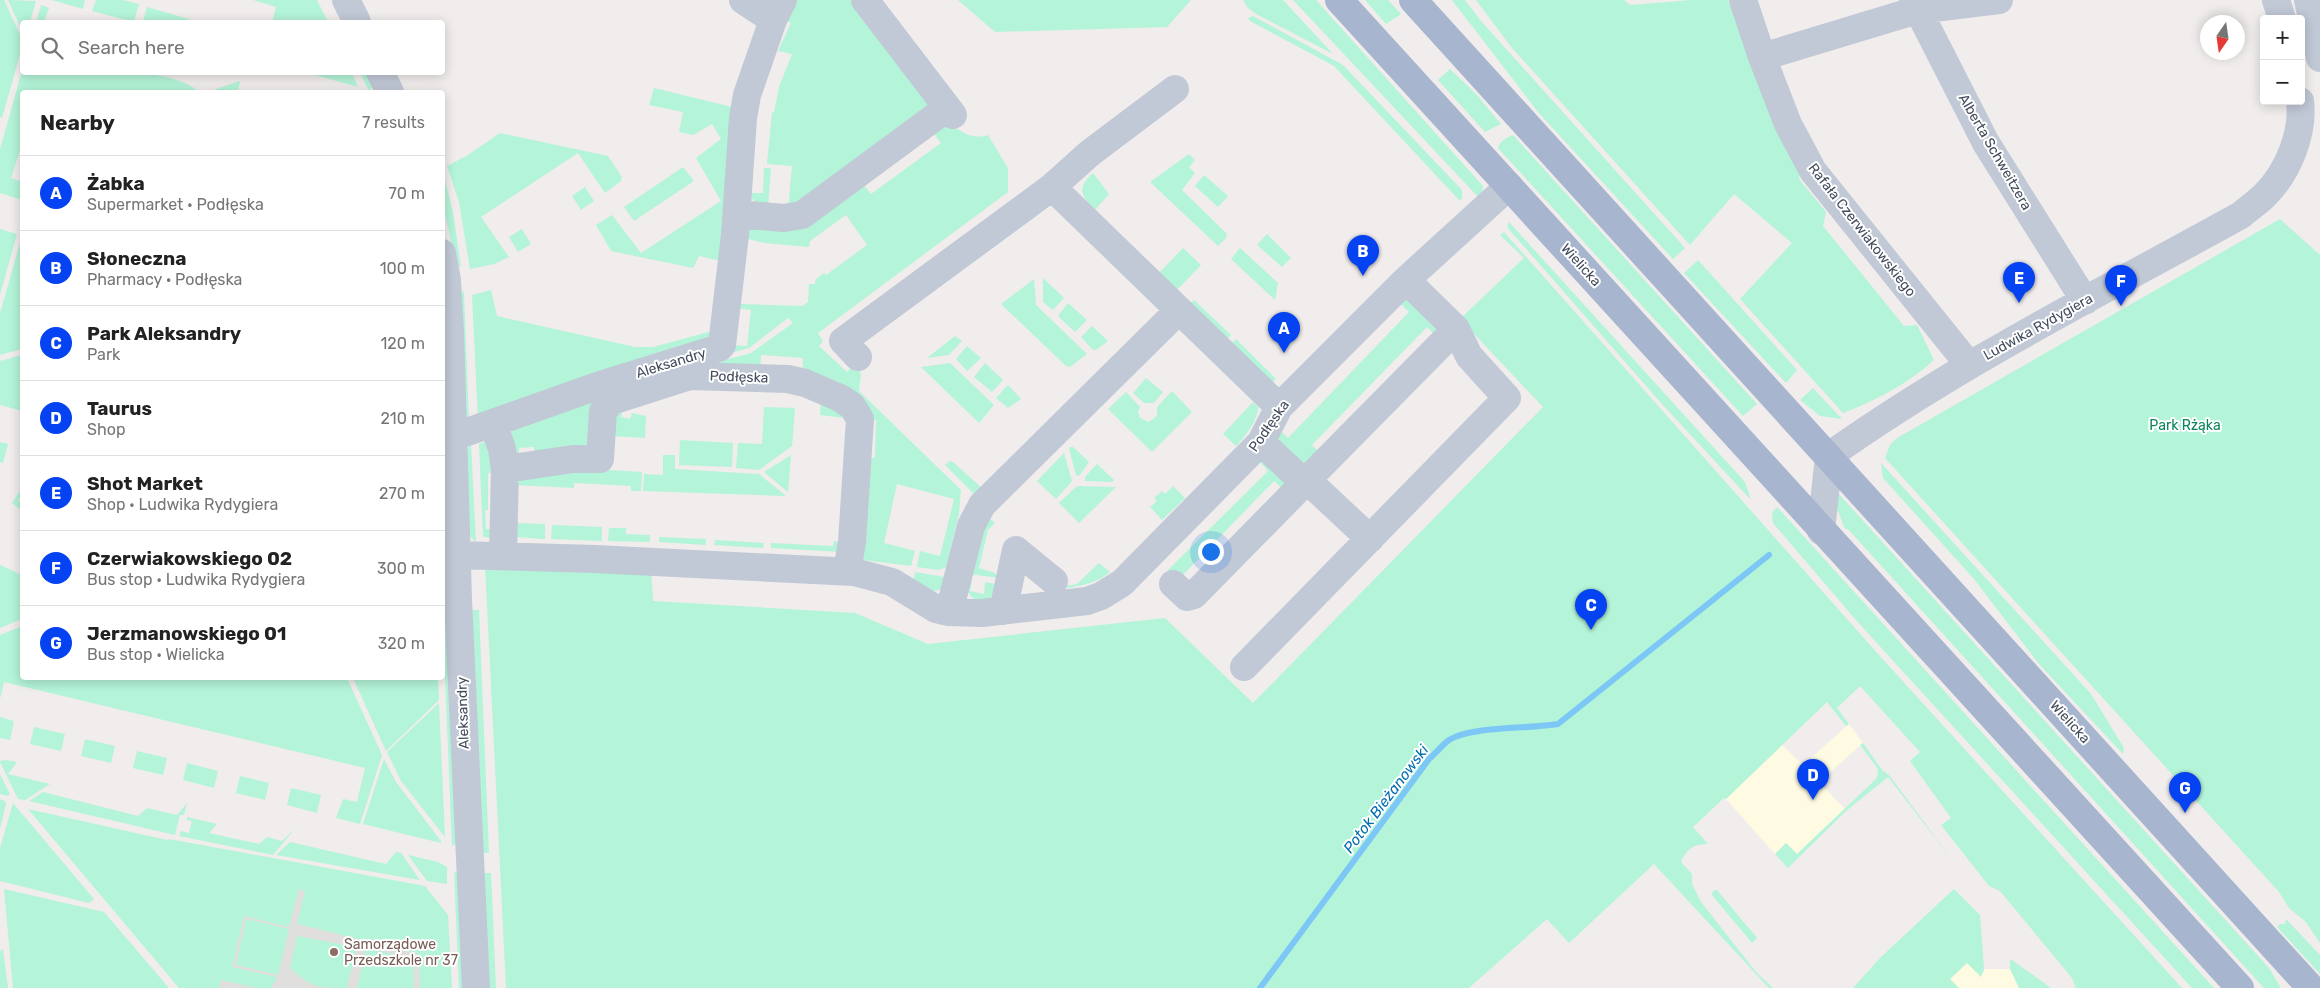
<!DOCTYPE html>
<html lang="en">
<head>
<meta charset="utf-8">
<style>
  body { margin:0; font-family:Rubik,sans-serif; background:#f2f2f2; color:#222 }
  .controls { position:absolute; right:15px; top:15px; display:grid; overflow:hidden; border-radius:5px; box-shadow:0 2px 12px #0003 }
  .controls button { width:45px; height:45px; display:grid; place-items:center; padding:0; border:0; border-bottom:1px solid #e0e0e0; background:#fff; color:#222; font:25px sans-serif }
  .compass { position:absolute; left:2200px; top:15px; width:45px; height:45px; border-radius:50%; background:#fff; box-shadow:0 2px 12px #0003; rotate:193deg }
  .you { position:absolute; left:1210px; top:551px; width:18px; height:18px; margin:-12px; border:4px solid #fff; border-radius:50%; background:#1a73e8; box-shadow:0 0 0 8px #1a73e833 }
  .badge { display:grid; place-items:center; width:32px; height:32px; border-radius:50%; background:#0442f2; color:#fff; font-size:16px; font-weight:700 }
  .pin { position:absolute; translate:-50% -41px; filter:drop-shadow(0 1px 2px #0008) }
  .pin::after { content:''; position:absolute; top:26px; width:18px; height:15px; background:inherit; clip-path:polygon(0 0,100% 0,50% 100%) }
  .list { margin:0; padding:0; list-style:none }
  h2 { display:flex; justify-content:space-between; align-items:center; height:65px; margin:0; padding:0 20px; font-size:21px }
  h2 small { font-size:16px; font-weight:400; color:#767676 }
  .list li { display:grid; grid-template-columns:32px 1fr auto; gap:15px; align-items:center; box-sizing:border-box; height:75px; padding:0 20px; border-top:1px solid #e0e0e0 }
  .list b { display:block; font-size:19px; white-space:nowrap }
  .list p { margin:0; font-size:16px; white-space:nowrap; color:#767676 }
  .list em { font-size:16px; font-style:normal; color:#767676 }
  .icon { flex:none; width:28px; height:28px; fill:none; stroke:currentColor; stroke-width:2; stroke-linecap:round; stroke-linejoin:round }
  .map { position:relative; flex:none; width:2320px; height:988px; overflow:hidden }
  .search { position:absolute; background:#fff; box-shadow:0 2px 12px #0003; left:20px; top:20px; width:425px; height:55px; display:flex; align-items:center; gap:12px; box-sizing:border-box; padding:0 18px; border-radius:5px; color:#767676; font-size:19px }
  .panel { position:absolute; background:#fff; box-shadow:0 2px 12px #0003; left:20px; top:90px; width:425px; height:590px; border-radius:5px }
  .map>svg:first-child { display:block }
  .commercial { fill:#fefbe2 }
  .education { fill:#e1dede }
  .green { fill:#b4f4d8 }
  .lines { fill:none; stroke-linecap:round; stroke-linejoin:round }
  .stream { stroke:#7cc7f6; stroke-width:6 }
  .minor { stroke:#c1c8d6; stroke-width:28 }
  .major { stroke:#a8b5cf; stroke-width:28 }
  .education-dot { fill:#8d6e63; stroke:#fff; stroke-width:2 }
  .labels { text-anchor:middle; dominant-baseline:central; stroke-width:4; stroke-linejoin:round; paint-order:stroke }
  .street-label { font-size:14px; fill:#434c5c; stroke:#fff }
  .park-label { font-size:14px; fill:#0c855e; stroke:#fff }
  .education-label { font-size:14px; fill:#785e54; stroke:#fff; text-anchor:start }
  .water-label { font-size:15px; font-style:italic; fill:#006db2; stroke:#fff }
</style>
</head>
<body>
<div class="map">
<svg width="2320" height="988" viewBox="0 0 2320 988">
  <rect width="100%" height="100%" fill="#f0edec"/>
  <path class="commercial" d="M1849 724 1863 743 1819 782 1845 809 1797 854 1786 843 1775 854 1726 799 1782 745 1803 765Z
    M1967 963 1984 973V969H2010L2019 988H1959L1950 979Z"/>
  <path class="education" d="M235 877 443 916 447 988H217Z"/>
  <path class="green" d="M0 0H4L22 39V47L2 118 0 117Z
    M8 0 36 1 30 22H22V31Z
    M52 0H85L83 9Z
    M96 0H123L139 4 134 22 92 11Z
    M253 0H317L328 22H272L276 7Z
    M794 0H856L929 102 927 110 788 210 792 166 767 164 772 112H774L779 87 792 54 778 51 791 23 785 20Z
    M958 0H1191L1167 27 995 32Z
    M1243 0H1283L1333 54 1256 14 1248 8Z
    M1293 0H1316L1483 186 1481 200Z
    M1365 0H1388L1401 14 1386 24Z
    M1452 0H1465L1481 21 1685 248 1673 259 1538 112Z
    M1476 0H1624L1630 5 1691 0H1728L1763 95 1800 172 1799 179 1826 212 1823 226 1904 326 1917 325 1934 360C1909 383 1875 401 1843 413L1740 299 1792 243 1734 194 1690 245 1512 48Z
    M41 5 49 8 44 22H36Z
    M147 7 189 19 188 22H143Z
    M1253 16 1343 65 1462 190V199L1459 200 1334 66 1250 21 1248 18Z
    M1450 69 1477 95 1501 124 1485 132 1438 80Z
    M22 71V72C64 72 170 63 199 92H22V144L11 178 22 182V200L0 193V149Z
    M308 73H352L358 87Z
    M360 73H369L373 85 369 91Z
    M240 81 238 92H212L216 89Z
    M654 88 732 107 721 261 699 256 693 268 611 251 596 225 612 215 641 253 721 201 696 158 721 139 712 124 693 135 679 132 683 112 649 105Z
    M945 120C959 130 971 141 988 135L1008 168V192L818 333 823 341 819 346 847 372 857 360 861 375 859 391 961 490 959 514 946 567 939 570 917 567 920 551 940 556 954 499 897 484 884 543 915 551 911 566 863 560 866 458H875L876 420H868L802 373 803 358 761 355 760 371 714 363 751 353 793 323 788 318 749 348 730 353 731 345 747 346 751 310 736 308 741 304 803 306 808 302 809 284H815L816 279 824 273 826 275 867 245 846 215 810 241 809 247 764 243 745 238 753 226 861 182 871 194 941 143 931 130Z
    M500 133 608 156 622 177 621 181 605 193 578 153 481 217 509 257 494 264 470 269 459 202 447 166 468 155Z
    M1513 135 1757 404 1743 416 1498 148C1500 141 1507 137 1513 135Z
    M1189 154 1195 160 1189 167 1195 173 1182 190 1227 234 1226 238 1218 246 1150 182Z
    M683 167 694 181 634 221 624 207Z
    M442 168 453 212 461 268 453 261 450 236 443 205Z
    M764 168H771L768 207 758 205 747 193H763Z
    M1093 173 1109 194 1095 210C1081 196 1076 188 1093 173Z
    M1204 175 1228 196 1218 207 1195 186Z
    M585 187 594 201 581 210 572 196Z
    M2280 219 2320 255V943L2306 922 2289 908 2279 892 1885 458 1890 445 1897 438Z
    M1509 222 1745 482 1751 500 1661 403 1507 227Z
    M0 229 17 234 0 295Z
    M522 229 531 244 518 252 509 237Z
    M1504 232 1878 654 2182 988H2076L2072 978 2000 891 1989 886 1941 825 1951 818 1910 761 1920 752 1860 686 1837 708 1849 724 1846 726 1827 702 1726 799 1724 798 1693 827 1708 844C1695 843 1686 849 1681 862L1692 874V884L1701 902 1756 972 1773 988H1769L1654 864 1569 943 1547 919 1469 988H506L485 565 651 567 653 601 855 613 928 644 1165 618 1253 703 1543 407 1460 319 1524 258 1500 235Z
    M1267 234 1291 258 1282 267 1257 245Z
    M22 236V349L0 355V313Z
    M1183 248 1201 265 1177 290 1159 273Z
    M1240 248 1278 283 1275 300 1231 259Z
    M1698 260 1797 370 1786 383 1684 273Z
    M1043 278 1064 298 1053 310 1043 302Z
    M1034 279 1036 305 1087 354 1070 367 1066 366 1001 304Z
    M491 290 497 316 635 347H653L712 331 708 342 478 421 472 295Z
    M464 291 469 421 462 416 456 296Z
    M1403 298 1419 302 1415 308 1435 328 1440 323 1438 338 1427 327 1312 445 1322 455 1306 467 1278 444 1277 427 1288 438 1409 312 1398 301Z
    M1194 300 1231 335 1224 343 1186 307Z
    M1068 303 1087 320 1075 332 1058 316Z
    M1092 326 1108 341 1096 350H1093L1081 337Z
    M955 336 962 341 949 355 927 358Z
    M1236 339 1276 379 1268 386 1228 347Z
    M967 346 981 358 967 371 956 359Z
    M22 355V411L0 405V361Z
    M950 363 994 405 979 423 921 367Z
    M985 363 1003 380 992 392 974 377Z
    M1146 378 1163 392 1154 403H1144L1133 393Z
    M1008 385 1021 399 1008 408 996 398Z
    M1813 388 1842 419 1820 416 1800 400Z
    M1172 391 1192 412 1152 452 1108 409 1126 392 1140 407 1138 412 1140 418 1149 422 1157 416V407Z
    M613 393 588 446 534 456V447L519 448V457L516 455 509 432 588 400Z
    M821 399 852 419 820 415Z
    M625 401 621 417 630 419 632 413 646 416 645 438 610 436 611 418Z
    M1253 402 1258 407C1258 420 1245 437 1236 446L1223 434Z
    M764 407 795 408 792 446 759 470 736 468 738 443 762 444Z
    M489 440 496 472 488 473V510H485L486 529H496L495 538 483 537 479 444Z
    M680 440 733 443 732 467 679 465Z
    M0 442 8 444 3 463 0 462Z
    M471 443 476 542 467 534 465 453Z
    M1070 447H1073L1089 462 1079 476 1076 475 1069 449Z
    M1064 453 1072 481 1056 499 1037 481Z
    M663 455H675V469L759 474 786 496 643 491 644 474 663 475Z
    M791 455 788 492 764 472Z
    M1261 458 1287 480 1285 491 1274 481 1178 580 1168 570 1268 471 1257 459Z
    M950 461 953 462 983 489 976 496 945 465Z
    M1881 463 2091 694 2124 748 2123 754 2039 664 1974 579 1883 478Z
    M1097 464 1114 480 1112 482 1085 481V477Z
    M572 468 642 472 641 491H631V486L574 483V488L514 485 515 481Z
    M1173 486 1185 498 1162 520 1150 507 1157 501 1154 498 1162 491 1165 494Z
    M1076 487 1079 486 1116 487 1079 523 1059 503Z
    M21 489 22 497 18 500 22 504V511L12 503Z
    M1837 492 2269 968 2281 988H2264L1848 529H1845L1836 506Z
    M1777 507 2214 988H2192L1855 619 1773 523 1772 513Z
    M986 515 995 523 988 530 979 568 995 573 999 578 969 574Z
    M513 523 545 524V539L514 537Z
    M552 525 602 527V541L551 539Z
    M609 528H626V534L650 535V542L608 541Z
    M659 537 706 539V545L659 542Z
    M715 540 764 543 763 548 714 545Z
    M834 541 846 542 841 552 771 548V543L833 546Z
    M1099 563 1110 572C1094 585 1079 586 1059 589V587L1077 584Z
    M0 565 22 575V619L0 628Z
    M915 572 945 577 944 587C932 595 924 590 913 584Z
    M967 580 972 581 970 591 984 594 985 582 1000 585 994 598 980 602C969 597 966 591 967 580Z
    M442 603 447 611 459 843 452 846Z
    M470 610H479L489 853H482Z
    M22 626V678H347L382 755 360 824 336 818 343 799 357 802 365 768 4 682 0 699V635Z
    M353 678H438L439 700 386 751Z
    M439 703 445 837 401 781 387 752Z
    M0 717 14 721 10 740 0 738Z
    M34 727 65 734 61 751 30 744Z
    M85 739 115 746 111 763 81 756Z
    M1863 743 1882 770 1889 775 1953 861 1888 777 1846 811 1788 868 1775 854 1786 843 1797 854 1877 778 1878 769 1860 745Z
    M137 751 167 758 163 775 133 768Z
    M384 759 396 782 441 841V843L363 824Z
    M6 760 17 762 8 774 50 784 25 800 18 799 0 762V761Z
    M187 763 218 771 214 788 183 780Z
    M0 774 10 794 8 796 0 794Z
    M240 776 269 783 265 800 236 793Z
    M291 788 321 795 317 813 287 805Z
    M43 792 138 816 147 808 177 815 187 803 184 815H180L175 835 29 801Z
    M0 799 5 801 6 804 0 829Z
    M13 803 94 899 89 903 0 881V848Z
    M28 809 167 840 169 839 425 886 448 915 452 988H420L419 954 297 924 305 891 299 889 289 927 244 916 232 967 277 977 271 988H257L221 980 219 988H179Z
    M187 817 217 824 209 833 259 844 267 837 282 841 295 829 273 855 179 836 181 831 189 833 192 821 187 820Z
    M290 842 386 864 396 852 401 853 420 880 276 855Z
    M408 855 438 862 447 867V884L427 881Z
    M454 871 459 876 466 988H459Z
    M482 873H491L496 988H487Z
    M4 889 104 912 169 988H13Z
    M1954 889 1980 915 1984 969 1981 977 1967 963 1950 979 1959 988H1853L1881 957Z
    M1717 890 1757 938 1752 943 1712 895 1713 891Z
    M246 919 289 929 278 975 236 965Z
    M2286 919 2320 955V974L2277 927 2280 924H2285Z
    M297 936 356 947 347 988C318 988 312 988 290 968Z
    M366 948 413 959 414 988H357Z
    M3 949 8 988H0V951Z
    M2010 960H2012L2051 988H2019L2010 969Z"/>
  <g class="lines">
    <path class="stream" d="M1260 988 1429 759C1436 753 1442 745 1449 740 1471 726 1529 729 1558 724L1769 555"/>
    <path class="minor" d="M346 0 357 22
      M743 0 773 20
      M865 0 953 115
      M1743 0 1762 57 1788 124 1813 171 1969 365
      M1913 0 1986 143 2085 301
      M2276 0 2282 19
      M2308 0 2320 58
      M1762 57 1917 10 1999 0
      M380 72 390 92
      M1052 187 1090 153 1175 89
      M737 214 784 218 802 215 947 108
      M442 253 447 280 450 332 458 599 476 988
      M858 357 843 341 1052 187 1279 407
      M493 423 502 449 505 469 503 556
      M453 437 603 384 719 348 722 345 735 235 743 118 747 95 773 20 783 0
      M1261 442 1297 476 1307 480 1456 329
      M505 469 573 459H600L603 411 612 401 690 376 788 379 805 383 840 398 852 406 860 419 852 542 847 571
      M1821 531 1829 456C1958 364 2102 292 2241 215 2249 208 2258 202 2265 195 2288 172 2304 133 2300 101
      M457 555 595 559 854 572 892 582 936 609 949 612 982 613 1087 601 1101 596 1122 583 1261 442 1279 407 1406 280 1509 186
      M1173 584 1187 597 1194 595 1307 480 1370 539
      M1003 611 1016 550 1054 581
      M949 612 971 526 982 505 1170 319 1177 308
      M1244 667 1507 398 1469 356 1456 329 1406 280"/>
    <path class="major" d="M1339 0 2240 988
      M1413 0 2311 988"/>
  </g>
  <circle class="education-dot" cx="334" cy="952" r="5"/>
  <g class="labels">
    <g class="street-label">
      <text transform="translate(1995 152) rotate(60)">Alberta Schweitzera</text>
      <text transform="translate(1862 230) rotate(52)">Rafała Czerwiakowskiego</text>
      <text transform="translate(1581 265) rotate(48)">Wielicka</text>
      <text transform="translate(2038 327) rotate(-29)">Ludwika Rydygiera</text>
      <text transform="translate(671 363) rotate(-17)">Aleksandry</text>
      <text transform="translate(739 377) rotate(2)">Podłęska</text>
      <text transform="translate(1269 426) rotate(-55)">Podłęska</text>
      <text transform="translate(463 713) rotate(-92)">Aleksandry</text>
      <text transform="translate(2070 722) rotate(48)">Wielicka</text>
    </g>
    <g class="park-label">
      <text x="2185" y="425">Park Rżąka</text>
    </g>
    <g class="education-label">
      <text x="344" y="944">Samorządowe<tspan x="344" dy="16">Przedszkole nr 37</tspan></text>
    </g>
    <g class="water-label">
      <text transform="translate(1386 799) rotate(-53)">Potok Bieżanowski</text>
    </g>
  </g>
</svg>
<div class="controls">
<button>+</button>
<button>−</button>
</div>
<svg class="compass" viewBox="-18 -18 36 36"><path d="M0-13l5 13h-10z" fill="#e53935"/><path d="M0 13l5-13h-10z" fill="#767676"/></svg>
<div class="you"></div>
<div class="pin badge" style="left:1284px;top:353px">A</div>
<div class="pin badge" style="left:1363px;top:276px">B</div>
<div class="pin badge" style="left:1591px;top:630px">C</div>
<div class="pin badge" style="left:1813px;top:800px">D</div>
<div class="pin badge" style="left:2019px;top:303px">E</div>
<div class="pin badge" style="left:2121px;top:306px">F</div>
<div class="pin badge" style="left:2185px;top:813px">G</div>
<div class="search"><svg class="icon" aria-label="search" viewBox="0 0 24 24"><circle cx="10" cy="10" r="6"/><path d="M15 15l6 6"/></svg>Search here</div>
<section class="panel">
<h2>Nearby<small>7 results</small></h2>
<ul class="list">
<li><span class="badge">A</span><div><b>Żabka</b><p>Supermarket · Podłęska</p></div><em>70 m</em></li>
<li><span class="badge">B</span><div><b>Słoneczna</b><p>Pharmacy · Podłęska</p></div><em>100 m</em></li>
<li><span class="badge">C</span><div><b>Park Aleksandry</b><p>Park</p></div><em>120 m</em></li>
<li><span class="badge">D</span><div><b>Taurus</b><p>Shop</p></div><em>210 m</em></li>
<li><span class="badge">E</span><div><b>Shot Market</b><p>Shop · Ludwika Rydygiera</p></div><em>270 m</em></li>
<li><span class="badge">F</span><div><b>Czerwiakowskiego 02</b><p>Bus stop · Ludwika Rydygiera</p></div><em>300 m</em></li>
<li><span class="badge">G</span><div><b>Jerzmanowskiego 01</b><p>Bus stop · Wielicka</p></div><em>320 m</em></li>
</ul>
</section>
</div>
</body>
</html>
